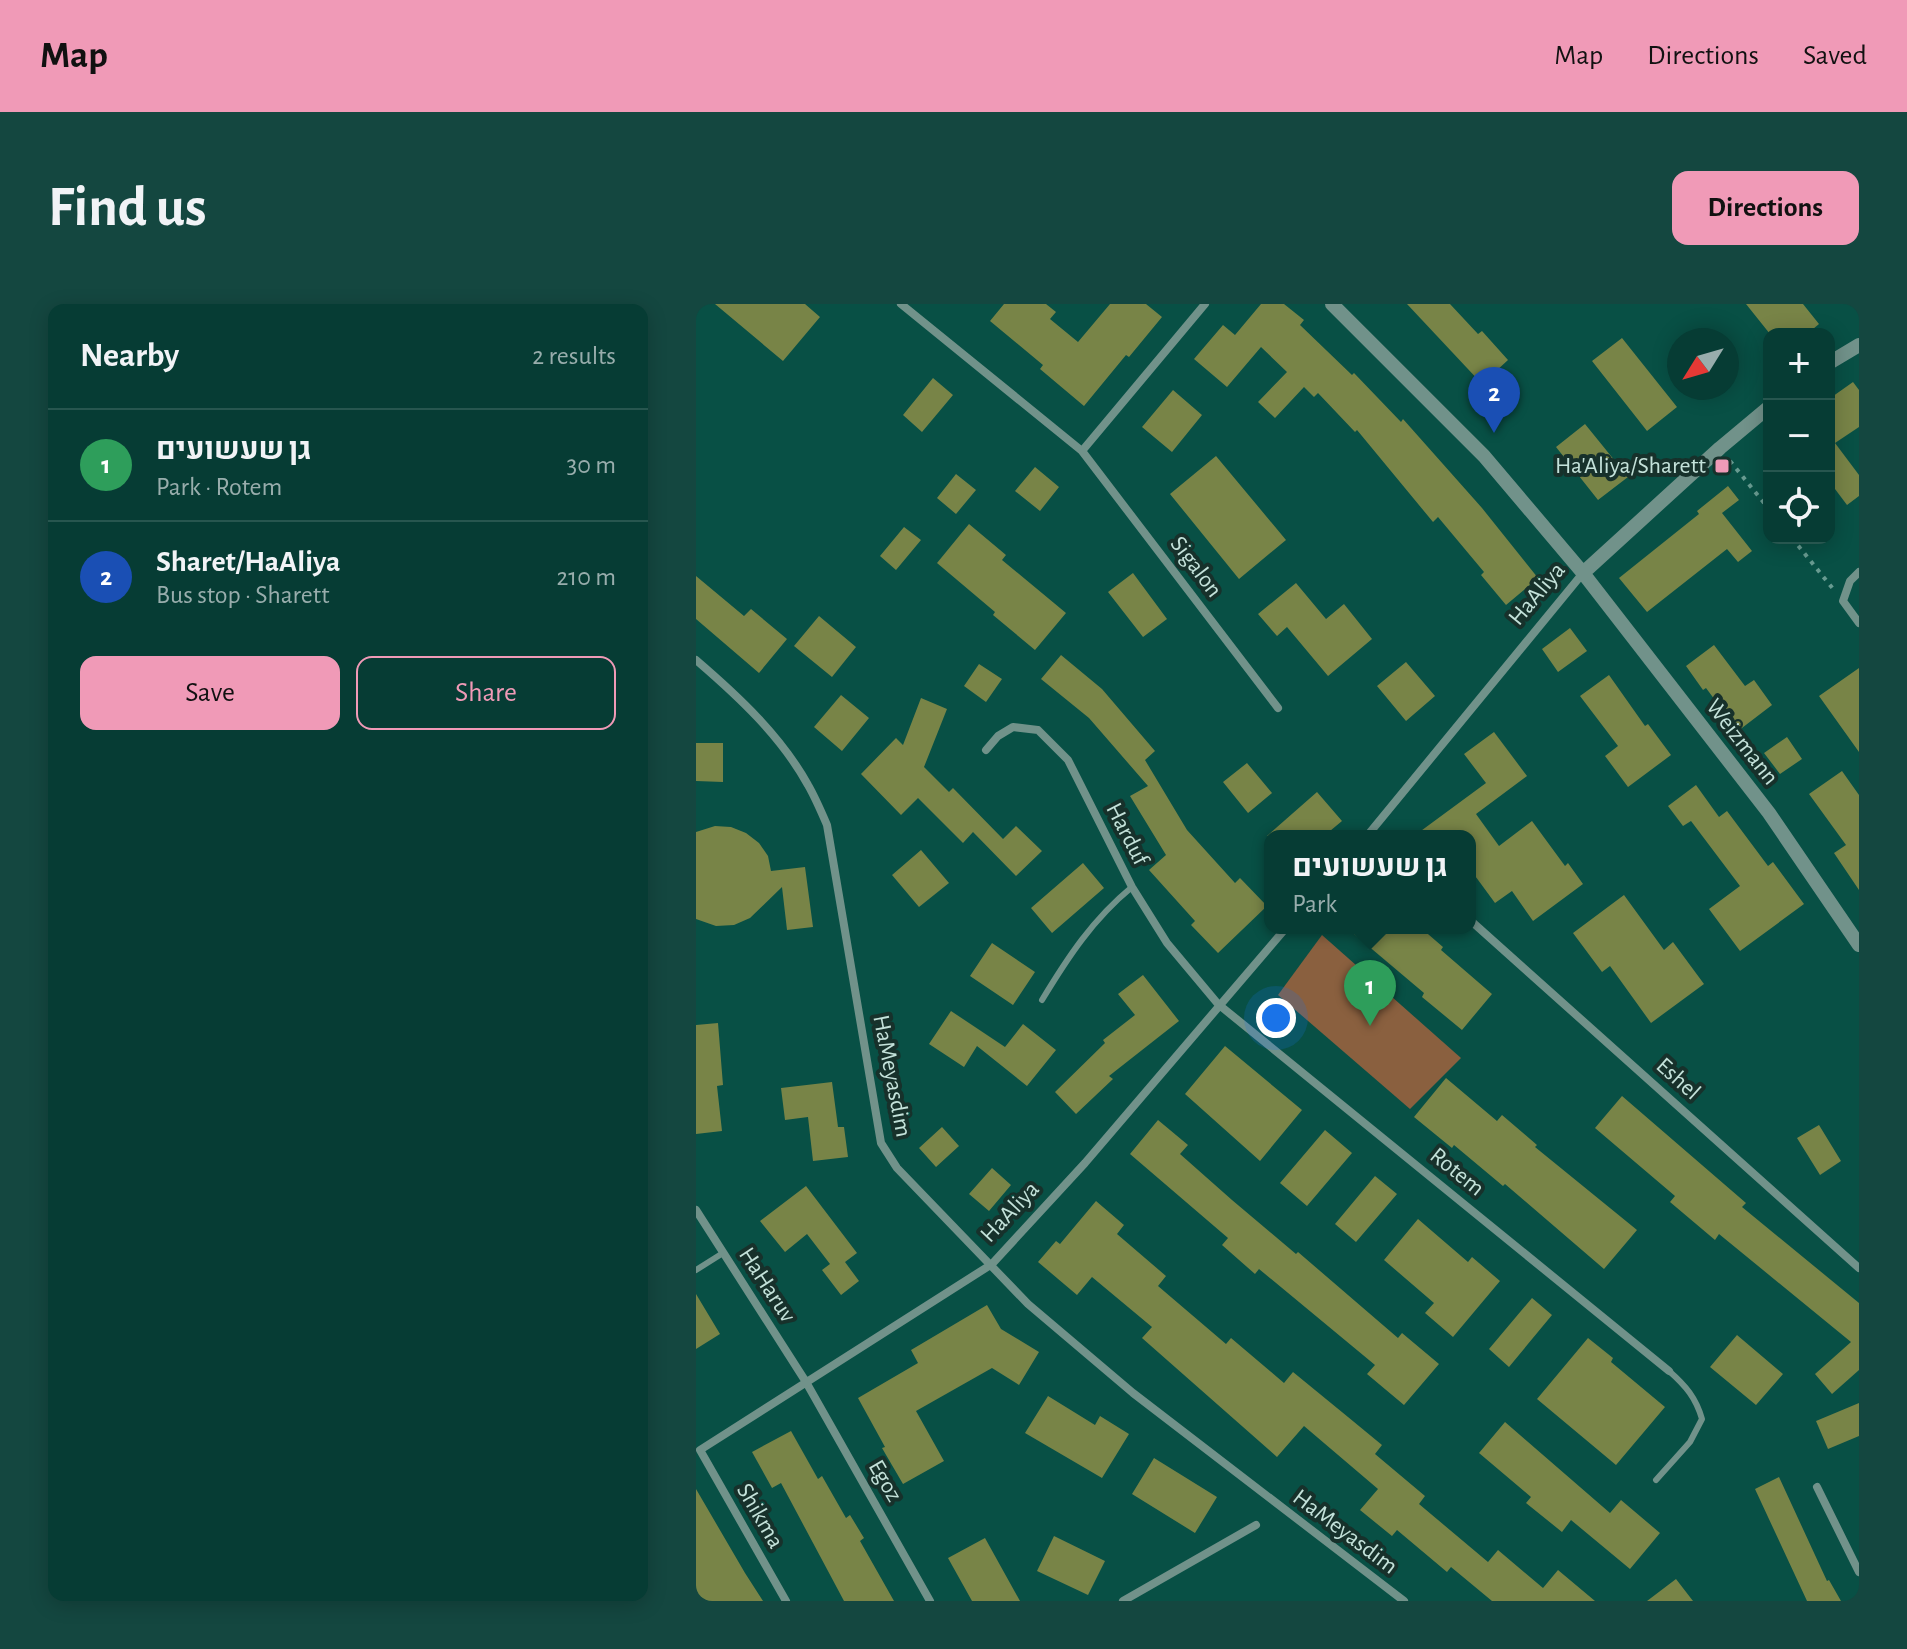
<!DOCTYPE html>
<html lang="en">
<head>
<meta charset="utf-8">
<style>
  body { margin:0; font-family:"Alegreya Sans",Heebo,sans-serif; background:#144740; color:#f1f3f6 }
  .controls { position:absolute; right:24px; top:24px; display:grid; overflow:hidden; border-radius:16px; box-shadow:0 4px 20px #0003 }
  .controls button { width:72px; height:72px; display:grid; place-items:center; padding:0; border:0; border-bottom:2px solid #27564f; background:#063c34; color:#f1f3f6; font:40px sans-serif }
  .compass { position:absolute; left:971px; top:24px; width:72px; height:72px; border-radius:50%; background:#063c34; box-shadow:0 4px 20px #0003; rotate:233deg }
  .you { position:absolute; left:580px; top:714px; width:28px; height:28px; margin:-20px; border:6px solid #fff; border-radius:50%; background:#1a73e8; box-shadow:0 0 0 12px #1a73e833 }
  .badge { display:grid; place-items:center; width:52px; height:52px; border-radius:50%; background:#f09ab7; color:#fff; font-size:26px; font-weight:700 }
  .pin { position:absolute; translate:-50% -66px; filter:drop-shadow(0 2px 4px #0008) }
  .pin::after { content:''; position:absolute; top:42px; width:28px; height:24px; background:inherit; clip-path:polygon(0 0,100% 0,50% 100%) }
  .popup { position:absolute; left:568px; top:526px; width:212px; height:104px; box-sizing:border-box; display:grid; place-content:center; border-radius:16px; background:#063c34; filter:drop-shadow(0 2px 6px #0005); font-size:26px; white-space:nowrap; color:#98adac }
  .popup b { font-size:30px; color:#f1f3f6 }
  .popup::after { content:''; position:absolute; left:50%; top:100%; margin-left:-16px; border:16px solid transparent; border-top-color:#063c34 }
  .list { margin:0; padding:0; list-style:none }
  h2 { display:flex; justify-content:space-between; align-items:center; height:104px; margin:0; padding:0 32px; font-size:34px }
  h2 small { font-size:26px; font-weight:400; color:#98adac }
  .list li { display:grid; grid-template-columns:52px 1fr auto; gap:24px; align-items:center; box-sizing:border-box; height:112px; padding:0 32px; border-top:2px solid #27564f }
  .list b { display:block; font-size:30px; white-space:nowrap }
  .list p { margin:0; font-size:26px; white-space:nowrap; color:#98adac }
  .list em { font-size:26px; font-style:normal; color:#98adac }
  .actions { display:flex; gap:16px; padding:24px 32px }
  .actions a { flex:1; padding:18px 0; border:2px solid #f09ab7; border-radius:16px; text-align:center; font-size:28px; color:#f09ab7 }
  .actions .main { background:#f09ab7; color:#111 }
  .icon { flex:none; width:44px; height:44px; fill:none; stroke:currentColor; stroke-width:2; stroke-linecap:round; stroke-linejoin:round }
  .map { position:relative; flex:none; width:1163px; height:1297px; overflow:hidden; border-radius:16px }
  header { display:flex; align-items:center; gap:48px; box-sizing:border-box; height:112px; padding:0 40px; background:#f09ab7; color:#111 }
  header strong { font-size:38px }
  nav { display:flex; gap:44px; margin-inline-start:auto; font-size:28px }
  .intro { display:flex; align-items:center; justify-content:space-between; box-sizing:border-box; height:192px; padding:0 48px }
  h1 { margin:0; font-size:56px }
  .button { padding:20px 36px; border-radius:16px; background:#f09ab7; color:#111; font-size:28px; font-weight:700 }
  main { display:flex; gap:48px; padding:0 48px }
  aside { flex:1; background:#063c34; border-radius:16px; box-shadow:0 4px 20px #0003 }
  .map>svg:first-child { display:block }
  .green { fill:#8a603f }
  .building { fill:#788447 }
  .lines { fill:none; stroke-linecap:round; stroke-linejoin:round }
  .path { stroke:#689b91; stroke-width:4; stroke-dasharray:4 6; stroke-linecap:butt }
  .service { stroke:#71928a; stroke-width:6 }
  .minor { stroke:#71928a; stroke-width:8 }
  .tertiary { stroke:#71928a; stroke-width:14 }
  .poi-dot { fill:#f09ab7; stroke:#17312b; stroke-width:3 }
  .labels { text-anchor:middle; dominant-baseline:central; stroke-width:8; stroke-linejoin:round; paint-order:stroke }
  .poi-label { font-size:24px; fill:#c4e2da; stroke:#17312b; text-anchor:end }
  .street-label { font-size:24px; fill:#c4e2da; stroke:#17312b }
</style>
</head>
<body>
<header>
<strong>Map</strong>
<nav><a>Map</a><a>Directions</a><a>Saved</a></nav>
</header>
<div class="intro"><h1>Find us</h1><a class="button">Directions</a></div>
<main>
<aside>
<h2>Nearby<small>2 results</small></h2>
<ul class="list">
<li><span class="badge" style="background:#2e9e5b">1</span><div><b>גן שעשועים</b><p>Park · Rotem</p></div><em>30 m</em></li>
<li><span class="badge" style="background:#1a4fb4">2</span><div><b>Sharet/HaAliya</b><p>Bus stop · Sharett</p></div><em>210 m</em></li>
</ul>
<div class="actions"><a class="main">Save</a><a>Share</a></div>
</aside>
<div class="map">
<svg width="1163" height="1297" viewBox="0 0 1163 1297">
  <rect width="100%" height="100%" fill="#085045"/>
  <path class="green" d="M626 631 765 754 714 805 582 691Z"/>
  <path class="building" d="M19 0H109L124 13 87 57Z
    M308 0H350L360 8 354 15 382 38 414 0H450L466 13 433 53 430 51 388 102 344 65 347 61 294 17Z
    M565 0H588L608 16 604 21 656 71 658 69 705 118 707 115 786 204 842 274 810 301 785 271 788 268 742 213 737 218 661 126 659 128 622 89 618 93 608 83 579 114 562 98 591 68 565 43 531 83 498 55 527 21 539 31Z
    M711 0H754L782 30 786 27 812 56 786 80Z
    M1050 0H1107L1123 20 1111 30H1074Z
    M926 34 981 103 951 127 896 57Z
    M237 74 257 91 226 128 207 111Z
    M1157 78 1163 86V123L1139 139 1163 171V192L1151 201 1133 177V95Z
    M477 86 506 111 476 148 446 123Z
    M889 120 932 173 902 196 860 143Z
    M520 152 590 236 543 275 474 190Z
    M339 163 363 183 344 207 319 187Z
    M260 170 280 186 260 210 241 194Z
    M1032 182 1043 196 1026 209 1056 247 1042 258 1031 245 951 308 923 274 1003 210 1001 207Z
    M273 220 310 251 306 256 370 309 339 346 297 311 299 308 241 259Z
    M208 223 225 236 200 266 184 252Z
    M437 269 471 315 447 333 412 288Z
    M0 272 48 312 55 305 91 335 63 369 0 315Z
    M600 279 630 315 648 300 676 335 632 372 591 323 581 332 562 310Z
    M123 312 160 343 136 373 98 342Z
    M874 324 891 347 862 368 846 345Z
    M1018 341 1049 382 1058 376 1076 401 1042 427 1010 384 1007 386 990 362Z
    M365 351 406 385 459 447 449 456 491 526 539 579 544 574 571 602 522 649 495 621 499 617 453 566 470 551 434 492 452 482 393 414 345 375Z
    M710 358 739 392 710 417 681 382Z
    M283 360 306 375 290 398 268 382Z
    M1163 364V448L1123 392Z
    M913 371 949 422 952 420 975 451 932 483 909 452 922 442 884 392Z
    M145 391 173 414 146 447 118 423Z
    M225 394 251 405 228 463 253 488 257 484 307 535 320 522 346 547 320 572 277 528 267 539 222 494 205 511 165 470 200 434 207 441Z
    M798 428 831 472 780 510 803 542 836 517 869 562 872 559 887 580 837 617 816 587 799 599 774 565V532H718L790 479 768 450Z
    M1091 433 1106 455 1084 470 1068 449Z
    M0 439H27V478L0 477Z
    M551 459 576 489 552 509 527 478Z
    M1146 467 1163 491V586L1138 549 1150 541 1113 490Z
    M1000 481 1023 513 1031 507 1072 562 1077 558 1108 600 1044 647 1013 605 1044 582 995 517 987 522 972 502Z
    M621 488 646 517 628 532H571Z
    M19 522 35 523 50 529 63 539 72 552 75 567 109 563 117 623 91 626 86 583 54 614 38 621 20 622 0 615V528Z
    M225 546 253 579 223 603 196 571Z
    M387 559 408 584 356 629 335 604Z
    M928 591 968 646 977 638 1008 680 955 719 914 662 906 668 877 629Z
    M651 624H725L747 643 745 646 796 690 766 726 726 693 728 689Z
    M296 639 339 668 317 701 274 672Z
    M447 671 483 717 413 772 417 775 380 810 359 788 409 739 407 736 439 711 422 690Z
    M255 707 309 743 327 720 360 746 331 782 281 742 268 763 233 740Z
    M22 719 27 781 21 782 26 827 0 830V721Z
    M529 742 606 806 564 857 489 790Z
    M750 774 801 817 806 811 841 841 839 843 941 926 908 965 809 880 807 882 758 841 756 844 718 813Z
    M136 778 142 823H148L152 853 117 857 112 813 89 816 85 784Z
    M926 792 1050 899 1046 903 1163 999V1066L1136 1090 1119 1070 1155 1038 1023 930 1019 936 974 898 979 892 899 824Z
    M462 816 492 841 484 850 536 896 600 950 602 948 702 1034 706 1029 743 1060 708 1101 671 1070 679 1061 563 965 559 970 526 941 532 934 434 850Z
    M1123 821 1145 857 1124 871 1101 834Z
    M246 823 263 842 240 863 223 844Z
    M629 826 656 849 611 902 584 879Z
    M296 864 315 881 293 907 273 890Z
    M679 872 701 890 660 938 639 920Z
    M110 882 161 949 149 958 163 977 145 991 126 966 134 960 111 930 89 948 64 917Z
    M400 897 428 921 421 930 470 972 462 982 530 1040 535 1034 588 1079 597 1068 652 1113 686 1141 679 1150 729 1192 723 1200 792 1258 802 1246 847 1284 862 1266 899 1297H796L755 1263 751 1268 701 1226 696 1232 664 1206 682 1185 608 1122 581 1153 446 1034 456 1023 396 973 381 991 342 958 360 937 364 940Z
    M722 915 772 958 776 953 804 977 757 1033 729 1009 738 999 688 956Z
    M0 990 24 1030 0 1045Z
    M836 994 856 1011 813 1063 793 1045Z
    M291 1001 305 1025 343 1048 323 1081 296 1064 220 1107 248 1157 207 1180 186 1144 189 1143 162 1094 222 1059 215 1046Z
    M1041 1031 1087 1070 1060 1101 1014 1063Z
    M892 1034 917 1054 915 1058 969 1103 920 1161 841 1095Z
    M352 1092 399 1121 404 1112 433 1130 406 1174 329 1129Z
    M1163 1099V1132L1132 1145 1120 1117Z
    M809 1118 914 1209 925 1196 964 1229 934 1265 875 1216 866 1228 830 1199 835 1193 783 1149Z
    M95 1127 122 1175 126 1172 150 1214 154 1211 168 1234 164 1237 198 1297H148L85 1179 76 1184 56 1148Z
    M458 1154 521 1193 499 1229 436 1190Z
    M1083 1173 1131 1277 1133 1276 1145 1297H1111L1059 1185Z
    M0 1185 49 1269 67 1297H0Z
    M358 1232 409 1257 392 1291 341 1267Z
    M289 1234 324 1297H276L252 1254Z
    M980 1275 997 1297H951Z"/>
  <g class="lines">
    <path class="path" d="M1034 157 1073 205
      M1096 234 1138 286"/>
    <path class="service" d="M346 696C372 653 397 615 436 583
      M0 966 27 949
      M960 1176 994 1138 1006 1115C1000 1094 990 1082 973 1067"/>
    <path class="minor" d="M205 0 386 147 582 404
      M386 147 509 0
      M1163 268 1154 277 1147 297 1163 319
      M0 356C42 392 85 432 112 481 119 493 125 507 131 521L185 839 201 864 332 1000 437 1089 708 1297
      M290 446 302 432 317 423 342 426 372 456 436 583 471 639 522 700 973 1067
      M671 532 887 269
      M774 616 1163 964
      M0 906 110 1078 234 1297
      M1121 1183 1163 1268
      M90 1297 4 1146 296 960 389 859 590 624
      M427 1297 560 1221"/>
    <path class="tertiary" d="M636 0 788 152 887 269 1073 509 1163 641
      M1133 59 1163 41
      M887 269 1024 144 1073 103"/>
  </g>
  <rect class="poi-dot" x="1018" y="154" width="16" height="16" rx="4"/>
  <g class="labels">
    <g class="poi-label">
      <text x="1010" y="162">Ha'Aliya/Sharett</text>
    </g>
    <g class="street-label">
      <text transform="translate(500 263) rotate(53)">Sigalon</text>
      <text transform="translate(841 290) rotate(-50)">HaAliya</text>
      <text transform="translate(1046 438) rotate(52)">Weizmann</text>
      <text transform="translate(431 530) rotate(63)">Harduf</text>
      <text transform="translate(196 772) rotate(79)">HaMeyasdim</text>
      <text transform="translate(982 775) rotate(42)">Eshel</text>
      <text transform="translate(761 868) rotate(39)">Rotem</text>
      <text transform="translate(314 908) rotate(-47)">HaAliya</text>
      <text transform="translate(71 981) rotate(57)">HaHaruv</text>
      <text transform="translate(189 1177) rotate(60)">Egoz</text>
      <text transform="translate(64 1212) rotate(60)">Shikma</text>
      <text transform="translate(649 1228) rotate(37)">HaMeyasdim</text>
    </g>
  </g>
</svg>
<div class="controls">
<button>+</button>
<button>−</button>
<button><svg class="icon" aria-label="locate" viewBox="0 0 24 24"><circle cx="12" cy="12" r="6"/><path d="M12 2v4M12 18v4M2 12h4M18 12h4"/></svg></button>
</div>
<svg class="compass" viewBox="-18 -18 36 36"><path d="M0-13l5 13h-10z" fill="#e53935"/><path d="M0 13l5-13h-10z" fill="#98adac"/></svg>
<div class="you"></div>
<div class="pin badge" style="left:674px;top:722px;background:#2e9e5b">1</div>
<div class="popup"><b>גן שעשועים</b>Park</div>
<div class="pin badge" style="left:798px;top:129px;background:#1a4fb4">2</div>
</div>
</main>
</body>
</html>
